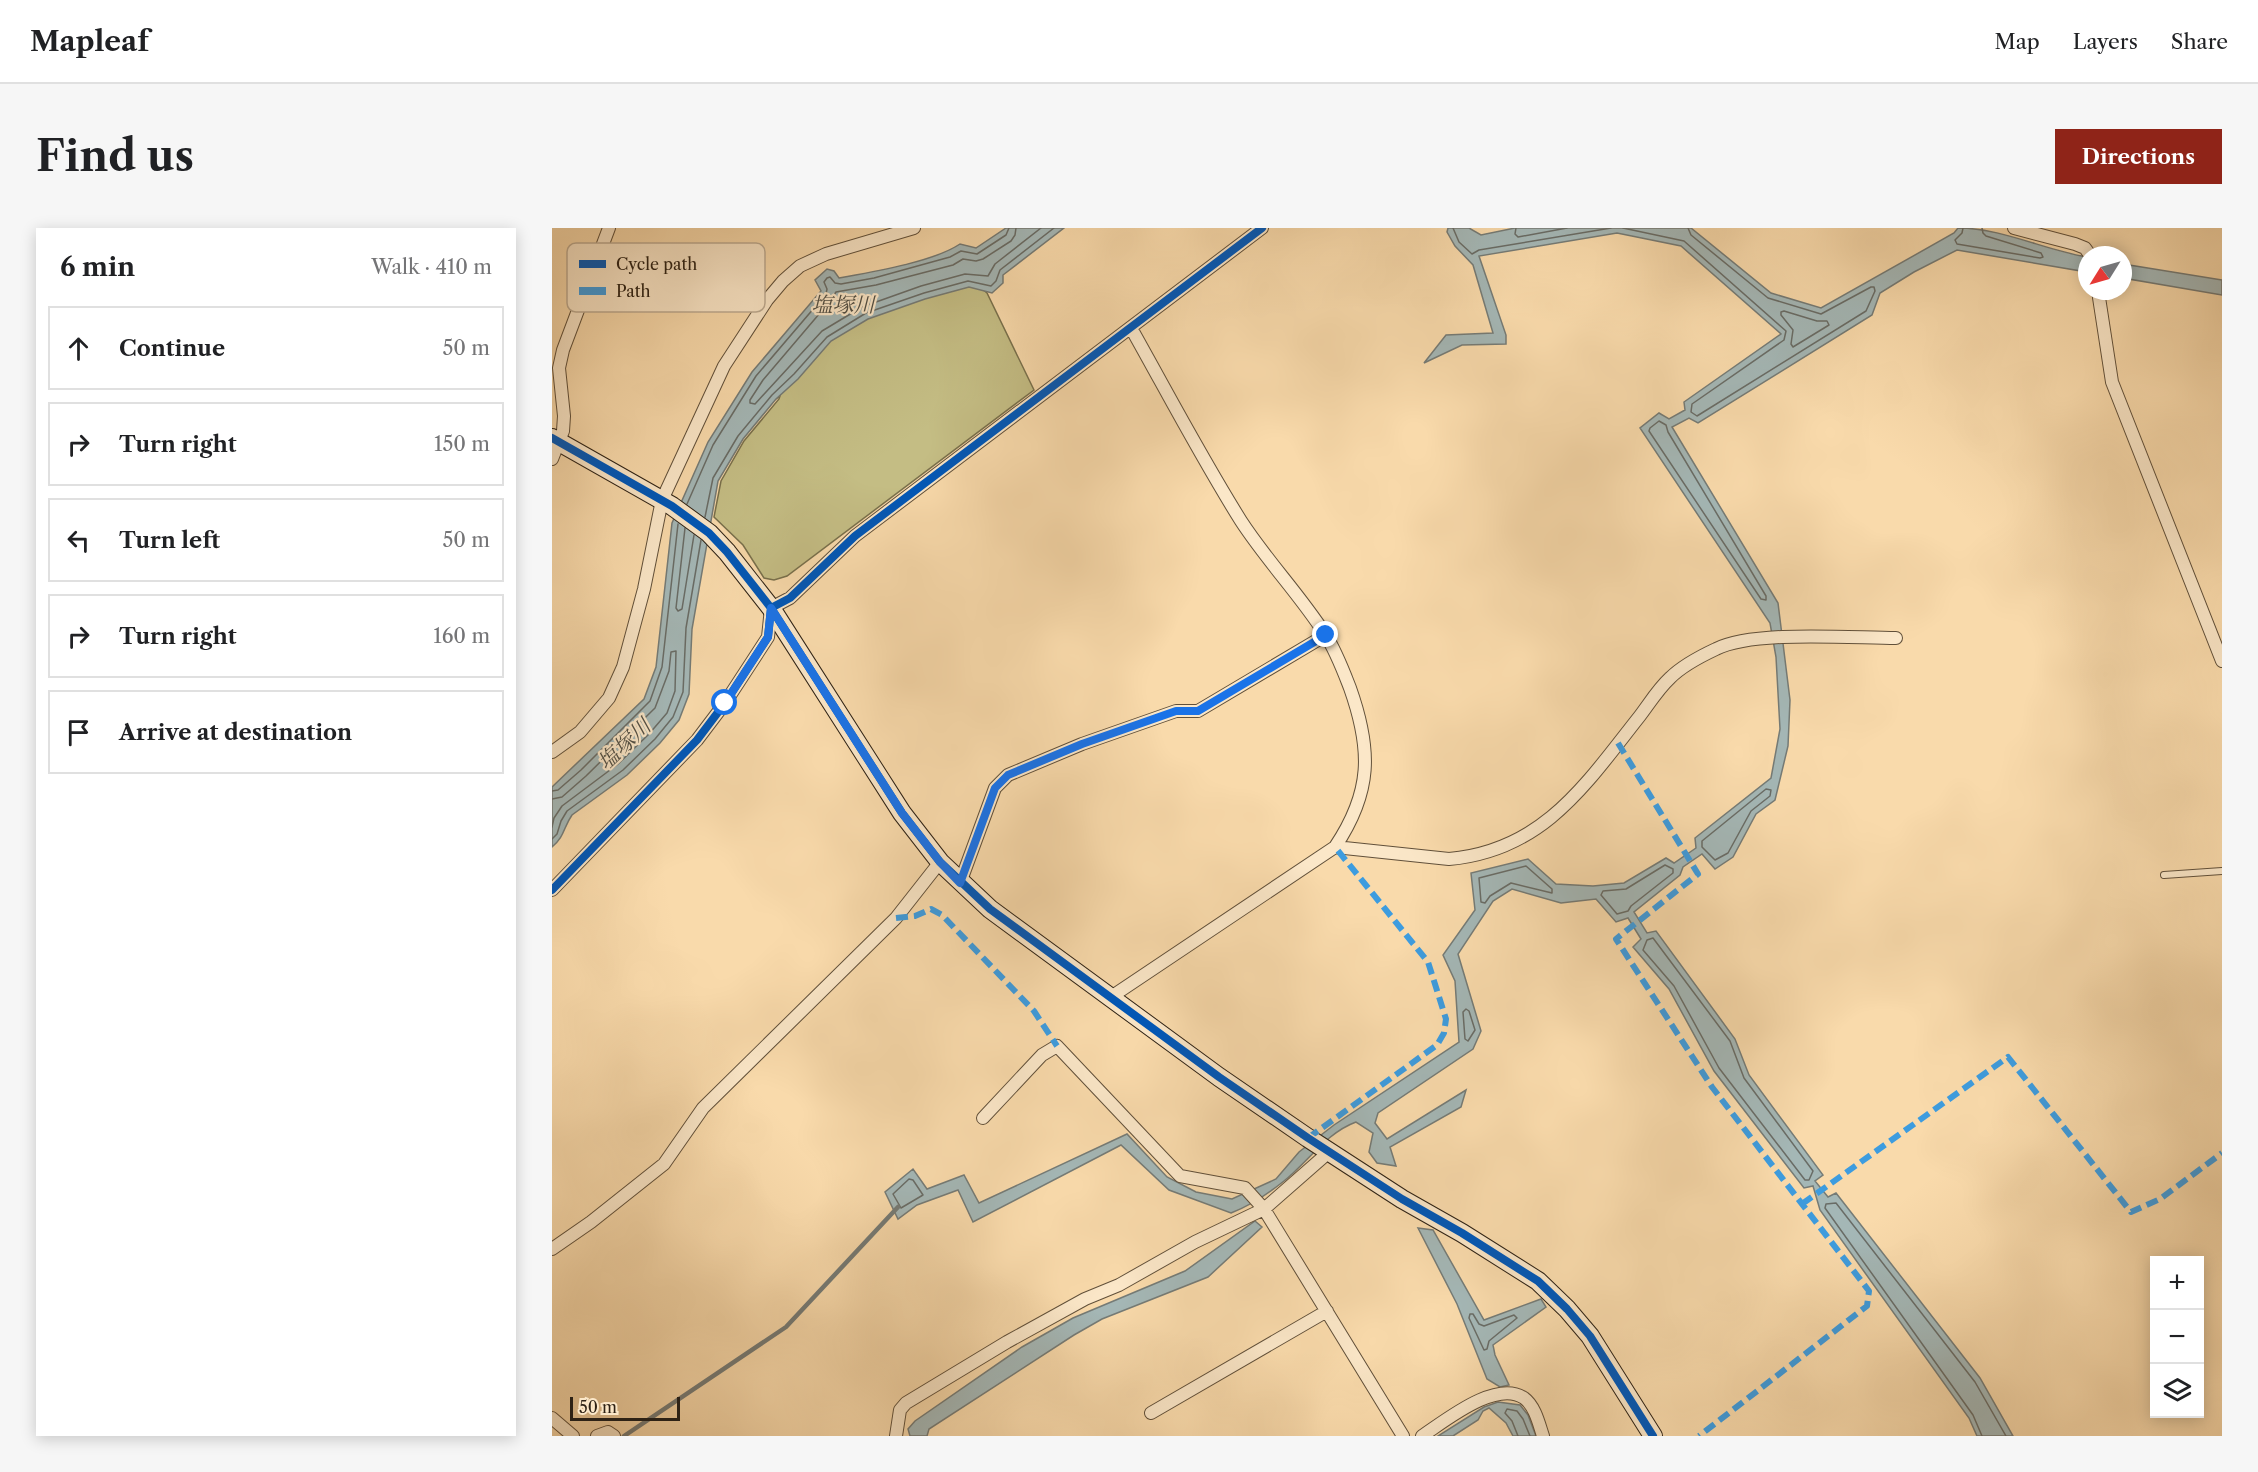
<!DOCTYPE html>
<html lang="en">
<head>
<meta charset="utf-8">
<style>
  body { margin:0; font-family:"Libre Caslon Text","Noto Serif JP",serif; background:#f6f6f6; color:#202124 }
  .controls { position:absolute; right:18px; bottom:18px; display:grid; overflow:hidden; border-radius:0px; box-shadow:0 3px 15px #0003 }
  .controls button { width:54px; height:54px; display:grid; place-items:center; padding:0; border:0; border-bottom:2px solid #e0e0e0; background:#fff; color:#202124; font:30px sans-serif }
  .compass { position:absolute; left:1526px; top:18px; width:54px; height:54px; border-radius:50%; background:#fff; box-shadow:0 3px 15px #0003; rotate:233deg }
  .scale { position:absolute; left:18px; bottom:15px; width:110px; box-sizing:border-box; padding-left:6px; border:3px solid #2e2215; border-top:0; font-size:16px; line-height:21px; white-space:nowrap; color:#2e2215; -webkit-text-stroke:4px #fbe7c8; paint-order:stroke }
  .stop { position:absolute; width:18px; height:18px; margin:-14px; border:4px solid #1a73e8; border-radius:50%; background:#fff }
  .stop.end { background:#1a73e8; border-color:#fff; box-shadow:0 2px 6px #0008 }
  .list { margin:0; padding:0; list-style:none }
  h2 { display:flex; justify-content:space-between; align-items:center; height:78px; margin:0; padding:0 24px; font-size:26px }
  h2 small { font-size:20px; font-weight:400; color:#757577 }
  .list li { display:grid; grid-template-columns:39px 1fr auto; gap:18px; align-items:center; box-sizing:border-box; height:84px; margin:0 12px 12px; padding:0 12px; border:2px solid #e0e0e0; border-radius:0px }
  .list b { display:block; font-size:22px; white-space:nowrap }
  .list em { font-size:20px; font-style:normal; color:#757577 }
  .icon { flex:none; width:33px; height:33px; fill:none; stroke:currentColor; stroke-width:2; stroke-linecap:round; stroke-linejoin:round }
  .map { position:relative; flex:none; width:1670px; height:1208px; overflow:hidden; border-radius:0px }
  header { display:flex; align-items:center; gap:36px; box-sizing:border-box; height:84px; padding:0 30px; background:#fff; border-bottom:2px solid #e0e0e0 }
  header strong { font-size:28px }
  nav { display:flex; gap:33px; margin-inline-start:auto; font-size:21px }
  .intro { display:flex; align-items:center; justify-content:space-between; box-sizing:border-box; height:144px; padding:0 36px }
  h1 { margin:0; font-size:42px }
  .button { padding:15px 27px; border-radius:0px; background:#8f2418; color:#fff; font-size:21px; font-weight:700 }
  main { display:flex; gap:36px; padding:0 36px }
  aside { flex:1; background:#fff; border-radius:0px; box-shadow:0 3px 15px #0003 }
  .map>svg:first-child { display:block }
  .green { fill:#c4bd84; stroke:#79704c; stroke-width:1.5 }
  .water { fill:#a4b7b6; stroke:#757b76; stroke-width:1.5 }
  .lines { fill:none; stroke-linecap:round; stroke-linejoin:round }
  .shore { stroke:#696c66; stroke-width:1.5 }
  .stream { stroke:#757b76; stroke-width:4.5 }
  .lane-casing { stroke:#61503a; stroke-width:8 }
  .street-casing { stroke:#61503a; stroke-width:14 }
  .secondary-casing { stroke:#2e2215; stroke-width:20 }
  .lane { stroke:#fbe7c8; stroke-width:6 }
  .street { stroke:#fbe7c8; stroke-width:12 }
  .secondary { stroke:#fbe7c8; stroke-width:18 }
  .quiet { stroke:#3d9cdf; stroke-width:6; stroke-dasharray:12 6; stroke-linecap:butt }
  .cycleway-casing { stroke:#fbe7c8; stroke-width:11 }
  .cycleway { stroke:#0057b8; stroke-width:8 }
  .route { stroke:#1a73e8; stroke-width:8 }
  .labels { text-anchor:middle; dominant-baseline:central; stroke-width:4.5; stroke-linejoin:round; paint-order:stroke }
  .water-label { font-size:21px; font-style:italic; fill:#514f45; stroke:#fbe7c8 }
  .key { fill:#fbe7c8; stroke:#beac92; stroke-width:1.5 }
  .key-label { font-size:16px; fill:#2e2215 }
</style>
</head>
<body>
<header>
<strong>Mapleaf</strong>
<nav><a>Map</a><a>Layers</a><a>Share</a></nav>
</header>
<div class="intro"><h1>Find us</h1><a class="button">Directions</a></div>
<main>
<aside>
<h2>6 min<small>Walk · 410 m</small></h2>
<ul class="list">
<li><svg class="icon" aria-label="ahead" viewBox="0 0 24 24"><path d="M12 20V5M6 11l6-6 6 6"/></svg><div><b>Continue</b></div><em>50 m</em></li>
<li><svg class="icon" aria-label="right" viewBox="0 0 24 24"><path d="M7 20v-9h11M14 6l5 5-5 5"/></svg><div><b>Turn right</b></div><em>150 m</em></li>
<li><svg class="icon" aria-label="left" viewBox="0 0 24 24"><path d="M17 20v-9H6M10 6l-5 5 5 5"/></svg><div><b>Turn left</b></div><em>50 m</em></li>
<li><svg class="icon" aria-label="right" viewBox="0 0 24 24"><path d="M7 20v-9h11M14 6l5 5-5 5"/></svg><div><b>Turn right</b></div><em>160 m</em></li>
<li><svg class="icon" aria-label="arrive" viewBox="0 0 24 24"><path d="M6 21V4h12l-3 4 3 4H6"/></svg><div><b>Arrive at destination</b></div></li>
</ul>
</aside>
<div class="map">
<svg width="1670" height="1208" viewBox="0 0 1670 1208">
  <rect width="100%" height="100%" fill="#f9daab"/>
  <filter id="stains"><feTurbulence type="fractalNoise" baseFrequency=".00333" numOctaves="4"/><feColorMatrix values="0 0 0 0 .2 0 0 0 0 .09 0 0 0 0 .02 0 0 0 .5 -.17"/></filter>
  <radialGradient id="worn" r=".72"><stop offset=".6" stop-color="#630" stop-opacity="0"/><stop offset="1" stop-color="#630" stop-opacity=".3"/></radialGradient>
  <path class="green" d="M409 57 429 60 435 65 482 162 235 348 222 352 212 350 191 317 162 289 169 253 192 213 227 171 228 168 224 171 284 91Z"/>
  <path class="water" d="M454 0H512L451 47V55L440 65 417 59 373 71 316 91 279 113 246 151 224 171 191 211 166 253 140 401 137 466 127 492 108 515 75 547 20 587C11 600 13 608 0 619V559L92 471 104 439 120 295 156 214 200 144 269 63 263 52 275 41 282 43 287 50C320 44 381 34 408 16L424 20Z
    M896 0H917L929 7 963 0H1139L1219 65 1269 80 1402 5 1406 0C1450 0 1492 22 1535 29V44L1405 22 1362 44 1328 65 1320 87 1146 195 1137 190 1120 199 1226 375 1238 472 1236 518 1223 572 1204 586 1181 629 1163 641 1150 626 1131 639 1128 647 1082 684 1095 705 1104 703 1183 811 1197 847 1271 947 1263 953 1276 969 1284 965 1428 1150 1461 1208H1425L1417 1190 1268 982 1261 958 1252 960 1162 843 1117 761 1081 719 1089 711 1076 690 1064 694 1044 671 1009 675 960 661 941 673 906 726 929 803 921 821 826 885 823 895 835 911 914 862 909 879 838 919 844 938 825 935 817 924 821 905 804 894C774 905 756 934 732 953 717 965 697 978 679 985L617 962 569 917 421 994 406 962 365 977 346 991 333 964 361 941 375 961 412 947 427 975 575 906 615 949 644 964 680 971 724 951 747 924 782 897 907 814 903 753 891 727 923 682 919 645 976 631 1004 656 1041 658 1072 655 1114 630 1122 635 1144 620 1143 610 1219 550 1228 501 1224 429 1218 395 1088 200 1107 185 1117 191 1133 182 1132 174 1229 106 1129 18 1065 5 927 28 954 107V116L910 117 872 135 894 107 941 105 921 37 903 18 895 4Z
    M1571 36 1670 52V67L1571 50Z
    M703 993 710 999 656 1049 550 1091 522 1107 377 1201 375 1208H358L356 1201 363 1193 470 1119 521 1090 633 1043Z
    M866 1000 881 1002 932 1092 989 1071 994 1079 941 1117 943 1127 957 1157 948 1159 935 1151 905 1076Z
    M946 1174 968 1177 976 1187 984 1208H961L954 1195 937 1180 931 1183 926 1192 901 1208H886L932 1179Z"/>
  <g class="lines">
    <path class="shore" d="M464 0 463 7 459 13 431 31 424 33 411 31 401 37 324 57 284 64 279 72 211 152 198 172V175L203 176 270 103 310 79 369 58 413 46 436 48 443 36 489 0
      M901 0 907 14 920 26 927 22 1059 0
      M964 0 963 6 966 9 1015 0
      M1071 0 1132 13 1234 103 1232 112 1140 176 1139 184 1145 188 1314 83 1323 63 1322 59H1319L1269 86 1216 70 1139 7 1136 0
      M1411 0 1410 5 1403 12 1405 16 1488 30 1491 29 1489 25 1434 8 1431 5 1430 0
      M1232 83 1265 93H1275L1277 97 1241 119 1239 116 1241 102 1229 87V84Z
      M1107 193 1114 197 1116 204 1214 368V372L1209 371 1097 203 1098 200Z
      M135 276 161 217 204 148 274 66 275 61 272 54 275 50 278 49 283 55 289 56 322 50 398 29 409 23 425 26 454 7 457 0
      M153 289 161 250 186 208 220 167 242 146 275 109 314 85 372 65 416 53 439 58 444 53 448 42 502 0
      M133 300 124 380 126 383 130 381 142 307
      M1214 561 1219 562 1218 568 1199 583 1176 625 1163 632 1150 619V613Z
      M0 563 6 562 29 542 98 473 110 439 126 296
      M0 571 10 569 34 548 103 480 117 443 119 424 124 423 123 463 115 485 97 506 66 536 10 578 2 590 0 599
      M0 611 5 606 9 593 15 583 71 542 103 511 121 489 131 464 134 400 149 312
      M1113 637 1121 641V645L1079 678 1076 683 1065 686 1049 667 1051 663 1074 661Z
      M974 638 1000 661V665L959 655 938 668 933 675 929 674 927 650Z
      M1101 710 1178 813 1192 850 1261 943 1257 952H1253L1167 840 1122 758 1091 722 1095 712Z
      M914 781 917 783 923 802 916 813 913 811 911 784Z
      M357 951 361 952 371 967 349 980 341 966Z
      M918 1086H921L927 1096 932 1098 962 1087 965 1090 937 1113 935 1121 932 1122 917 1090Z
      M966 1208 960 1193 953 1185 955 1181 965 1183 971 1191 978 1208
      M1430 1208 1421 1187 1273 980 1274 976 1284 975 1423 1154 1454 1208"/>
    <path class="stream" d="M72 1208 234 1099 346 979"/>
    <g class="lane-casing">
      <path id="lane" d="M1612 647 1670 643"/>
    </g>
    <g class="street-casing">
      <path id="street" d="M1462 0 1523 16 1533 20 1538 27
        M1546 63 1560 154 1670 433
        M0 231 11 203 12 188 7 140 11 122 57 0
        M0 524 28 504 57 470 71 439 92 361 110 272 172 138 215 72 231 53 248 38 274 26 362 0
        M783 619 897 631C991 623 1034 556 1087 489 1097 476 1106 461 1118 450 1130 438 1149 428 1164 421 1202 402 1299 410 1344 410
        M408 655 443 560 456 547 530 516 624 483H646L774 407
        M0 662 145 512 173 475 216 409 219 380 238 370 303 308 710 0
        M559 769 783 619C820 564 820 522 798 460 791 442 784 423 773 406 748 367 715 333 689 293 650 231 615 164 579 100
        M431 890 490 827 505 818 628 948 693 960 712 981 851 1208
        M0 1021 39 994 112 936 151 880 344 690 388 634
        M599 1185 775 1083
        M0 1190 21 1208
        M45 1208 56 1204 62 1208
        M344 1208 348 1182 354 1175 455 1114 533 1071 567 1057 643 1014 712 981 777 924
        M870 1208C893 1193 944 1151 972 1170 983 1178 987 1196 991 1208"/>
    </g>
    <g class="secondary-casing">
      <path id="secondary" d="M0 210 120 278 157 305 175 324 219 380 350 585 388 634 438 681 667 849 756 910 850 971 910 1005 986 1053 1015 1081 1038 1108 1101 1208"/>
    </g>
    <use href="#lane" class="lane"/>
    <use href="#street" class="street"/>
    <use href="#secondary" class="secondary"/>
    <path class="quiet" d="M1066 515 1146 646 1064 711 1160 859 1317 1063 1315 1078 1147 1208
      M344 690 363 688 379 681 390 687 482 783 505 818
      M756 910 885 817 892 805 894 791 876 734 783 619
      M1250 976 1456 829 1579 984 1608 971 1670 925"/>
    <g class="cycleway-casing">
      <path id="cycleway" d="M0 210 120 278 157 305 175 324 219 380 350 585 388 634 438 681 667 849 756 910 850 971 910 1005 986 1053 1015 1081 1038 1108 1101 1208
        M0 662 145 512 173 475 216 409 219 380 238 370 303 308 710 0"/>
    </g>
    <use href="#cycleway" class="cycleway"/>
  </g>
  <g class="lines">
    <path class="route" d="M173 475 216 409 219 380 350 585 388 634 408 655 443 560 456 547 530 516 624 483H646L774 407"/>
  </g>
  <g class="labels">
    <g class="water-label">
      <text x="291" y="76">塩塚川</text>
      <text transform="translate(72 516) rotate(-43)">塩塚川</text>
    </g>
  </g>
  <rect x="15" y="15" width="198" height="69" rx="9" class="key"/>
  <rect x="27" y="32" width="27" height="8" fill="#0057b8"/>
  <rect x="27" y="59" width="27" height="8" fill="#3d9cdf"/>
  <g class="key-label">
    <text x="64" y="42">Cycle path</text>
    <text x="64" y="69">Path</text>
  </g>
  <rect width="100%" height="100%" filter="url(#stains)"/>
  <rect width="100%" height="100%" fill="url(#worn)"/>
</svg>
<div class="controls">
<button>+</button>
<button>−</button>
<button><svg class="icon" aria-label="layers" viewBox="0 0 24 24"><path d="M12 4l9 5-9 5-9-5zM3 14l9 5 9-5"/></svg></button>
</div>
<svg class="compass" viewBox="-18 -18 36 36"><path d="M0-13l5 13h-10z" fill="#e53935"/><path d="M0 13l5-13h-10z" fill="#757577"/></svg>
<div class="scale">50 m</div>
<div class="stop" style="left:173px;top:475px"></div>
<div class="stop end" style="left:774px;top:407px"></div>
</div>
</main>
</body>
</html>
